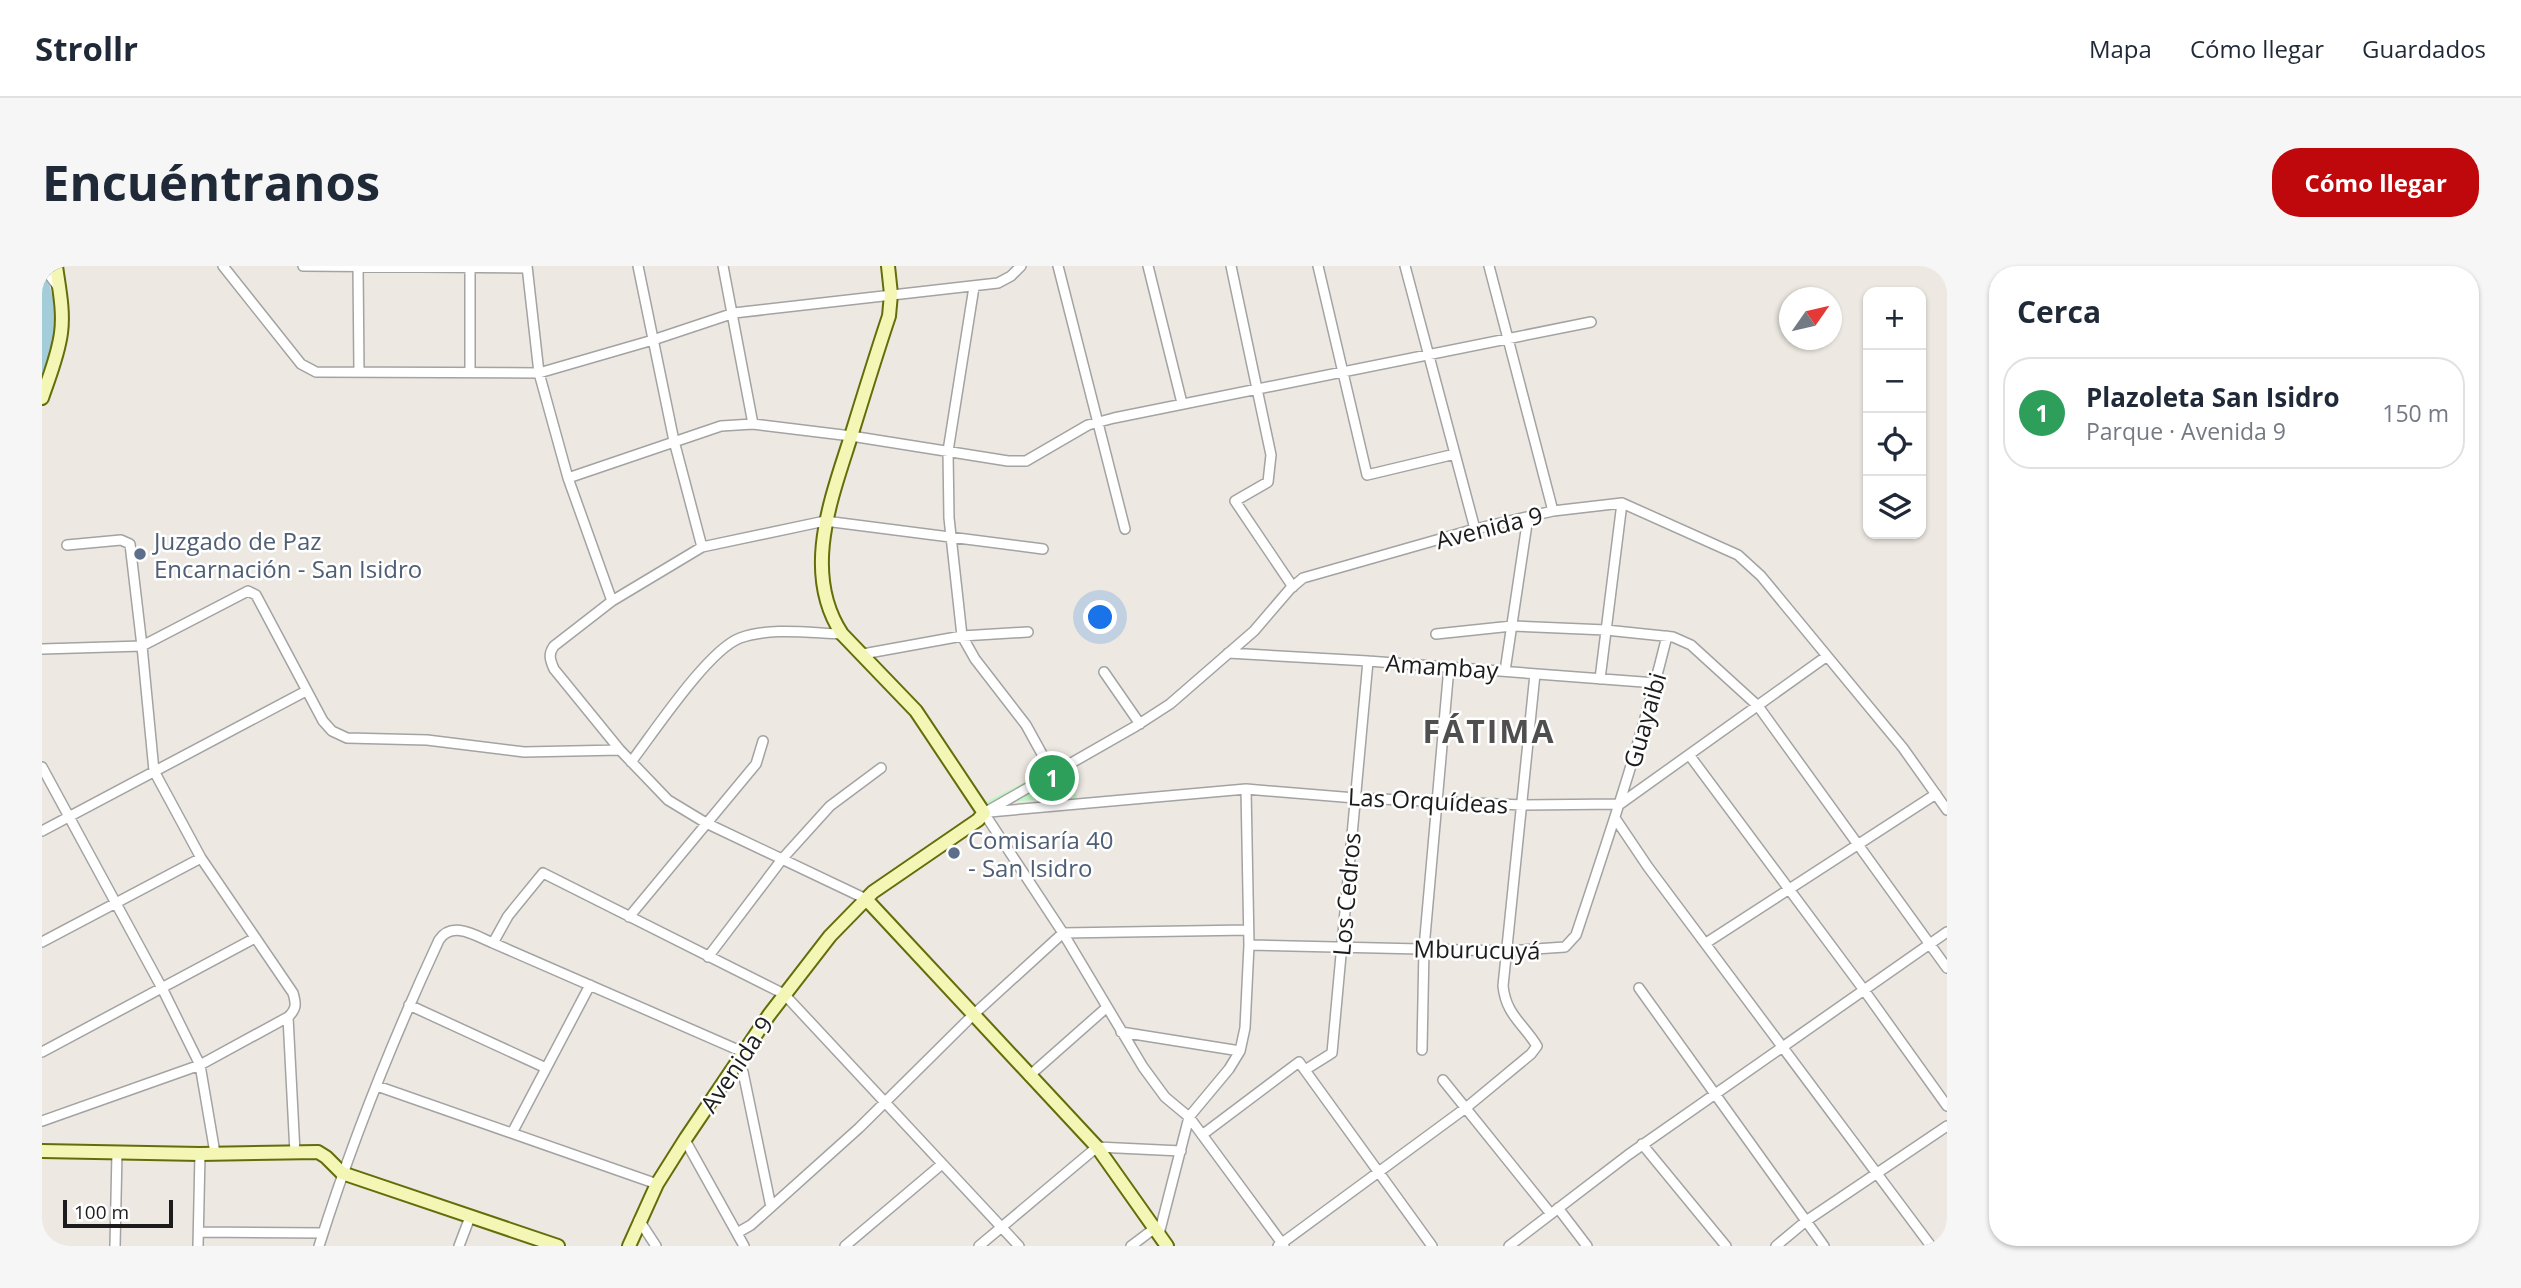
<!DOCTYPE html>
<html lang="es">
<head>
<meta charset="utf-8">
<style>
  body { margin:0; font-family:"Open Sans",sans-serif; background:#f6f6f7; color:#1f2937 }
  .controls { position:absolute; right:21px; top:21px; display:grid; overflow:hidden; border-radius:14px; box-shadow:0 2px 5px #0004 }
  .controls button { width:63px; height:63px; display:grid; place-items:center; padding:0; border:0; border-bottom:2px solid #e0e1e3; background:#fff; color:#1f2937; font:35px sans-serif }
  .compass { position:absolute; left:1737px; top:21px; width:63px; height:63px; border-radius:50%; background:#fff; box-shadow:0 2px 5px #0004; rotate:56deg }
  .scale { position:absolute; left:21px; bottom:18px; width:110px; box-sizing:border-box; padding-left:7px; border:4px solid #1c1c1c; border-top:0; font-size:19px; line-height:24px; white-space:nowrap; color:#1c1c1c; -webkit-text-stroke:5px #fff; paint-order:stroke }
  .you { position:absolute; left:1059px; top:352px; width:24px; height:24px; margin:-18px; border:5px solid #fff; border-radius:50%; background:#1a73e8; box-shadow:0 0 0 10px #1a73e833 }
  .badge { display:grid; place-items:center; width:46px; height:46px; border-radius:50%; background:#bf080b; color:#fff; font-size:23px; font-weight:700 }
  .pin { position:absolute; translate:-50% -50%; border:4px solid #fff; box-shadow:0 2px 7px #0006 }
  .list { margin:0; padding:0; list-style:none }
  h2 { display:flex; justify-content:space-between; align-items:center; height:91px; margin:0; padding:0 28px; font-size:30px }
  h2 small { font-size:23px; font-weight:400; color:#747a83 }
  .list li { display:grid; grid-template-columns:46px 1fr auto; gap:21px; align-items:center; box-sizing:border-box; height:112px; margin:0 14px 14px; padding:0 14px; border:2px solid #e0e1e3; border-radius:28px }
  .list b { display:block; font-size:26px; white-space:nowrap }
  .list p { margin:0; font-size:23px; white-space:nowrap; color:#747a83 }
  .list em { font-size:23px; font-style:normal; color:#747a83 }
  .icon { flex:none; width:38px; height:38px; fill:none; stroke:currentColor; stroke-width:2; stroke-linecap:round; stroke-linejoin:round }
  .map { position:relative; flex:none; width:1905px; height:980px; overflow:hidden; border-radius:28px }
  header { display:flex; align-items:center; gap:42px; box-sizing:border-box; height:98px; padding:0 35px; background:#fff; border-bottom:2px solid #e0e1e3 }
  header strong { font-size:33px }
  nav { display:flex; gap:38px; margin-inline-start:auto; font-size:24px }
  .intro { display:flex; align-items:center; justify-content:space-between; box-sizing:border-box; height:168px; padding:0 42px }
  h1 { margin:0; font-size:49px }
  .button { padding:18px 32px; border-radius:28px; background:#bf080b; color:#fff; font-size:24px; font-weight:700 }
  main { display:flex; gap:42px; padding:0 42px }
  aside { flex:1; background:#fff; border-radius:28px; box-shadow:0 2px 5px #0004 }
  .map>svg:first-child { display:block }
  .park { fill:#bff6c3 }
  .water { fill:#a3ced9 }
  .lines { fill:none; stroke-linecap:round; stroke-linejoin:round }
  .street-casing { stroke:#a3a3a3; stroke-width:12 }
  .secondary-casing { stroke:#636d09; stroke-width:16 }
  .street { stroke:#fff; stroke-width:9 }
  .secondary { stroke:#f4f6b6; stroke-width:12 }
  .service-dot { fill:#5c6f8a; stroke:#fff; stroke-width:2.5 }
  .labels { text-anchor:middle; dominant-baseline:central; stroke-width:5; stroke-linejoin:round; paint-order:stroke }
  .street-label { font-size:24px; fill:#1c1c1c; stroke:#fff }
  .service-label { font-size:24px; fill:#4e5e75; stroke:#fff; text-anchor:start }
  .district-label { font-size:32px; font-weight:bold; letter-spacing:2px; fill:#4f4f4f; stroke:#fff }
</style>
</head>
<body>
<header>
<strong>Strollr</strong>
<nav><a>Mapa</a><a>Cómo llegar</a><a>Guardados</a></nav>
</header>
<div class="intro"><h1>Encuéntranos</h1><a class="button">Cómo llegar</a></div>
<main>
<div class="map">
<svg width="1905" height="980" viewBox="0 0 1905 980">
  <rect width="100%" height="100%" fill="#ede9e2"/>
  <path class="park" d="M1027 493 1035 532 942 537Z"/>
  <path class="water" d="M0 2C19 39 16 76 0 113Z"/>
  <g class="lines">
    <g class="street-casing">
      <path id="street" d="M1 0 16 21
        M181 0 259 98 274 106 497 107 611 74 692 47 956 17 969 10 979 0
        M261 0 485 2
        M316 0 317 106
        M485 0 497 107 526 212 570 335
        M596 0 632 175 660 281
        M681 0 711 158
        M1016 0 1083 263
        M1106 0 1140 137
        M1189 0 1229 189 1226 216 1193 235 1251 321
        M1276 0 1325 209 1413 188
        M1363 0 1433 263
        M1447 0 1511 245
        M932 21 906 185 907 252 920 370 933 393 984 459 1011 508
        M428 106V2
        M526 212 679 160 711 158 809 170 966 195H984L1046 159 1072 152 1549 56
        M1394 368 1470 360 1564 364 1631 371 1649 379 1716 440 1905 702
        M0 383 100 380 206 325 214 329 281 455 290 465 305 472 385 474 482 486 578 484
        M1186 387 1326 395 1614 417
        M821 388 920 370 986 366
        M1463 405 1486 251
        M1062 406 1098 458
        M1558 413 1580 237
        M1648 490 1822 724 1905 840
        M589 496C612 466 666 384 698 372 728 361 768 367 800 368
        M0 501 121 724 158 799 173 887
        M947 546 1204 523 1313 532 1481 539 1578 538 1785 390
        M942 547 1094 460 1128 438 1212 365 1248 323 1261 312 1433 263 1511 245 1580 237 1696 289 1719 310 1861 482 1905 544
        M942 547 1021 667 1101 801 1123 831 1147 851 1242 980
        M1573 552 1606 601 1889 980
        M0 565 264 425
        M824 633 664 557 626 534 578 484 512 403C508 394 506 388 512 380L570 335 660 281 783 255 1001 283
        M587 651 714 498 721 475
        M0 676 159 592
        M451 677 466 650 501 607 742 728 977 980
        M1664 677 1894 528
        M1207 679 1464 685 1523 681 1534 669C1567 570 1600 472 1625 370
        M666 691 741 592 788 540 839 502
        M1597 722 1782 980
        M367 739 504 802
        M246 751 253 887
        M1079 766 1198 785
        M1380 784 1382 682 1407 401
        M0 786 213 672
        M694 796 701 806 729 941
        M1263 804 1290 787 1326 395
        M987 810 1064 742
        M1401 814 1509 948
        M335 820 615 918
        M0 855 158 799 246 751C255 743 254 737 251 727L159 592 112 505 100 380 88 278 79 274 25 279
        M470 867 548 719
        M1160 869 1257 796 1390 980
        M643 874 702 980
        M1600 878 1684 980
        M1516 942 1545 980
        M597 954 614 980
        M157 966 281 967
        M695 967 709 959 817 862 931 749 1021 667 1206 664
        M1117 968 1147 851 1187 803 1198 785 1203 762 1207 679 1204 523
        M73 980 75 886
        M156 980 158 888
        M277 980C310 875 351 773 397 674 410 654 434 670 451 677L701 786
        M417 980 428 951
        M803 980 900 898
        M937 980 1055 881 1139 885
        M1089 980 1113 962
        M1236 980 1425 841 1489 788 1495 780C1481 757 1464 749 1461 720L1493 408
        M1467 980 1586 889 1905 666
        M1734 980 1764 955 1905 860"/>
    </g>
    <g class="secondary-casing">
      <path id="secondary" d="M0 132C7 111 16 90 19 67 22 45 17 22 14 0
        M824 633 1055 881 1125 980
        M0 885 158 888 276 886 284 891 300 907 516 980
        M587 980 615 918 644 872 727 749 788 670 831 626 936 554 942 547 874 445 800 368C759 306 790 231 810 167 822 128 834 89 847 50L849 28 846 0"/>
    </g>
    <use href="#street" class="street"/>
    <use href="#secondary" class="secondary"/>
  </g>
  <g class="service-dot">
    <circle cx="98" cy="288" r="7"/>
    <circle cx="912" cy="587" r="7"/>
  </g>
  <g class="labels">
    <g class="street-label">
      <text transform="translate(1447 261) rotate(-14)">Avenida 9</text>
      <text transform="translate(1400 400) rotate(4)">Amambay</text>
      <text transform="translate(1602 454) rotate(-74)">Guayaibi</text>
      <text transform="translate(1386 534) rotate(3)">Las Orquídeas</text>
      <text transform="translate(1304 628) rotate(-85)">Los Cedros</text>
      <text transform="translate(1435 683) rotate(1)">Mburucuyá</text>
      <text transform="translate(694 798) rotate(-56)">Avenida 9</text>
    </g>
    <g class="service-label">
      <text x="112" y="274">Juzgado de Paz<tspan x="112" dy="28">Encarnación - San Isidro</tspan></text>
      <text x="926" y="573">Comisaría 40<tspan x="926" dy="28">- San Isidro</tspan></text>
    </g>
    <g class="district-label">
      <text x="1447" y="464">FÁTIMA</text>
    </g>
  </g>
</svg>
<div class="controls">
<button>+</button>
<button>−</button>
<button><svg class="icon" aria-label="locate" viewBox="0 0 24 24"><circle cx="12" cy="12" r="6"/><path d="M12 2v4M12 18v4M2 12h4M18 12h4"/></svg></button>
<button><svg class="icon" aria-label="layers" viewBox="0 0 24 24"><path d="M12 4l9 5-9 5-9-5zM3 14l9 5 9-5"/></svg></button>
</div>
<svg class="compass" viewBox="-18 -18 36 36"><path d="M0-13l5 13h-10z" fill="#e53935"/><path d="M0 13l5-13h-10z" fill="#747a83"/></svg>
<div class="scale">100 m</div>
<div class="you"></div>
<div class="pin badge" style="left:1010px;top:512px;background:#2e9e5b">1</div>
</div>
<aside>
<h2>Cerca<small></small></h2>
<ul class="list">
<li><span class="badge" style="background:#2e9e5b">1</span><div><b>Plazoleta San Isidro</b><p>Parque · Avenida 9</p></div><em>150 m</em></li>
</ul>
</aside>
</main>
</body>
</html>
